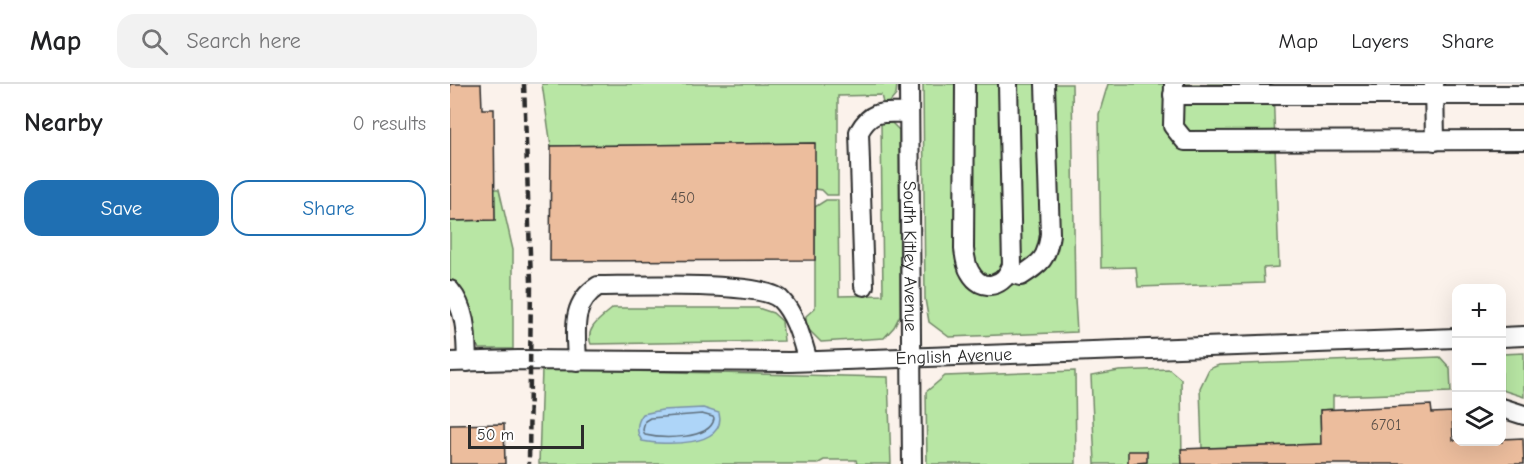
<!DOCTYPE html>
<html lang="en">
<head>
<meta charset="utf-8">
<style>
  body { margin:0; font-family:"Comic Neue",sans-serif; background:#f2f2f2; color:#202124 }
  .controls { position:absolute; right:18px; bottom:18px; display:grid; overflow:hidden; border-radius:12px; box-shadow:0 6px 24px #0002 }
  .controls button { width:54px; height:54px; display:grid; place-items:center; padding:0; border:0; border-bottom:2px solid #e0e0e0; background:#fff; color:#202124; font:30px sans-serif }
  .scale { position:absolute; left:18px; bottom:15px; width:116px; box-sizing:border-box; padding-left:6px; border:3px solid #2b2b2b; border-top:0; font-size:16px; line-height:21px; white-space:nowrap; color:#2b2b2b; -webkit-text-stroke:4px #fff; paint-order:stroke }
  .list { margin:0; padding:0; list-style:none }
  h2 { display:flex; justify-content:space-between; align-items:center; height:78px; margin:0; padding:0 24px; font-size:26px }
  h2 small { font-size:20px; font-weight:400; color:#757577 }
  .actions { display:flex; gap:12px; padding:18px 24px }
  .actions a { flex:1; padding:14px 0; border:2px solid #1f6fb2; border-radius:18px; text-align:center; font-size:21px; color:#1f6fb2 }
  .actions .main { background:#1f6fb2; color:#fff }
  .icon { flex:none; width:33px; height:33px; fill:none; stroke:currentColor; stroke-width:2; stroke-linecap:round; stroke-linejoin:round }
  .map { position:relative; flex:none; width:1074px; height:380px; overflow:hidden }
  header { display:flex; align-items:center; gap:36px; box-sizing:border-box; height:84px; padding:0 30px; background:#fff; border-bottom:2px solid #e0e0e0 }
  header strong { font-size:28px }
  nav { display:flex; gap:33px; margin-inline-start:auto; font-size:21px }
  .search { width:420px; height:54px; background:#f2f2f2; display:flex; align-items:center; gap:15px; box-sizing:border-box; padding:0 21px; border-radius:18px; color:#757577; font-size:22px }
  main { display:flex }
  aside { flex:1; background:#fff }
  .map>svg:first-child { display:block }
  .green { fill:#b8e6a4; stroke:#728868; stroke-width:1.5 }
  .water { fill:#aed5f8; stroke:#7a91a6; stroke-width:1.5 }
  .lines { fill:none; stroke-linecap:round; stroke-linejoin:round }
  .shore { stroke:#5f6f7d; stroke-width:1.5 }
  .building { fill:#ecbd9d; stroke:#2b2b2b; stroke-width:1.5 }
  .minor-casing { stroke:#2b2b2b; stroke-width:22 }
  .minor { stroke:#fff; stroke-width:18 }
  .rail { stroke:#2b2b2b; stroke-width:4.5; stroke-dasharray:9 4.5; stroke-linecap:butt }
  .labels { text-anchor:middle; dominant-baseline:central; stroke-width:6; stroke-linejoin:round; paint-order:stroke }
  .number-label { font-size:15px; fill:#5b5048 }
  .street-label { font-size:18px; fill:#2b2b2b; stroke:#fff }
</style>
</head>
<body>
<header>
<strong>Map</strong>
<div class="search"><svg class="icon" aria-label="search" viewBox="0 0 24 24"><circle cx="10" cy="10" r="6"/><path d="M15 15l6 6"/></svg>Search here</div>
<nav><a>Map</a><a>Layers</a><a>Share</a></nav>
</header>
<main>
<aside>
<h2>Nearby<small>0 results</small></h2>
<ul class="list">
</ul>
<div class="actions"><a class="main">Save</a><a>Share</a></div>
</aside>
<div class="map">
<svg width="1074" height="380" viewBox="0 0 1074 380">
  <rect width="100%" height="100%" fill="#fbf2eb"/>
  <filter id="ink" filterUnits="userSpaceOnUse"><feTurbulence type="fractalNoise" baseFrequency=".0167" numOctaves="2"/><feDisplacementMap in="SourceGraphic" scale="12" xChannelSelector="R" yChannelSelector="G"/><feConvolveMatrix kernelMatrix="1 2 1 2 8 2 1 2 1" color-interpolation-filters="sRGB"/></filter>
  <g filter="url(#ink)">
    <path class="green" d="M92 0H447L446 11 440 18 433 19 431 11 388 12V111H377L372 106 365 105 364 59 101 62Z
      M473 0H622L625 215 627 248 499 253 479 238 475 215Z
      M658 0H823L829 183 813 184 814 199 688 203 686 183 651 184 649 30Z
      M431 39H442L449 46 450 231 444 243 434 254 371 258 356 243V232L365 224V123L376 116H388L389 212 433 211Z
      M44 105H49L63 166V265H29L0 200V137L45 136Z
      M163 224H308L323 229 332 237 334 257 141 260C134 244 153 233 163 224Z
      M1074 269V313L1052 306V270Z
      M990 273 1000 284 1001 308 883 312V325L870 326 871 360 752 364 750 304 759 285 769 281Z
      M92 285 438 293 441 380H407L406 376H374L367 380H89Z
      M719 285 731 295 732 380H645L641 292 669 287Z
      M625 287 626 380H477L476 308 495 292Z"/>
    <path class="water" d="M253 324 269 329C278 364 212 361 192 357 186 348 186 339 193 330L212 326Z"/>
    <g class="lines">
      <path class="shore" d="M252 330 263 333 264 335C260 356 212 355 195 351L193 346 195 337 200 334Z"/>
    </g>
    <path class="building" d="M0 0H31L32 25H44L45 136 0 137Z
      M365 59V176L100 177 101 62Z
      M981 321 982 329 1002 328 1003 356 1052 358V355L1073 354 1074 380H732L731 365 871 360 870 326Z
      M54 340 55 380H0V341Z
      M678 367H697V378L678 380Z"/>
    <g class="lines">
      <g class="minor-casing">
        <g id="minor">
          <path id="s1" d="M459 0 462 380"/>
          <path d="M515 0 514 165C515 173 516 182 520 188 532 210 555 202 562 181L558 0"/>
          <path d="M724 0 723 42 735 57 1074 56"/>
          <path d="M984 0 985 57"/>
          <path d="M723 11H1074"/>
          <path d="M559 189 571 192C591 179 597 175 600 150L595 0"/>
          <path d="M414 202 409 48C422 24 435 29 459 29"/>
          <path d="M0 206C17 226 16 253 17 278"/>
          <path d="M1052 253 1074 252"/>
          <path d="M127 277C126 247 120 220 148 202 181 202 310 197 330 215 346 231 352 257 358 277"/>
          <path id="s2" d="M0 278 68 276 340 278 1006 254"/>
          <path d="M1052 324 1074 331"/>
        </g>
      </g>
      <use href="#minor" class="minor"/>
      <path class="rail" d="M74 0 81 198 79 380"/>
    </g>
  </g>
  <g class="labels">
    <g class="number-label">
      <text x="233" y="114">450</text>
      <text x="936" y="341">6701</text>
    </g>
    <g class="street-label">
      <text stroke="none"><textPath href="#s1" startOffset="172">South Kitley Avenue</textPath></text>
      <text stroke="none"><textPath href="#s2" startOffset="504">English Avenue</textPath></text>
    </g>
  </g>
</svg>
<div class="controls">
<button>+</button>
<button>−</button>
<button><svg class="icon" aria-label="layers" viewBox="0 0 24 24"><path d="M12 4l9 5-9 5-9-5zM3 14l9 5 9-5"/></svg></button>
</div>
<div class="scale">50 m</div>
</div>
</main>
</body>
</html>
